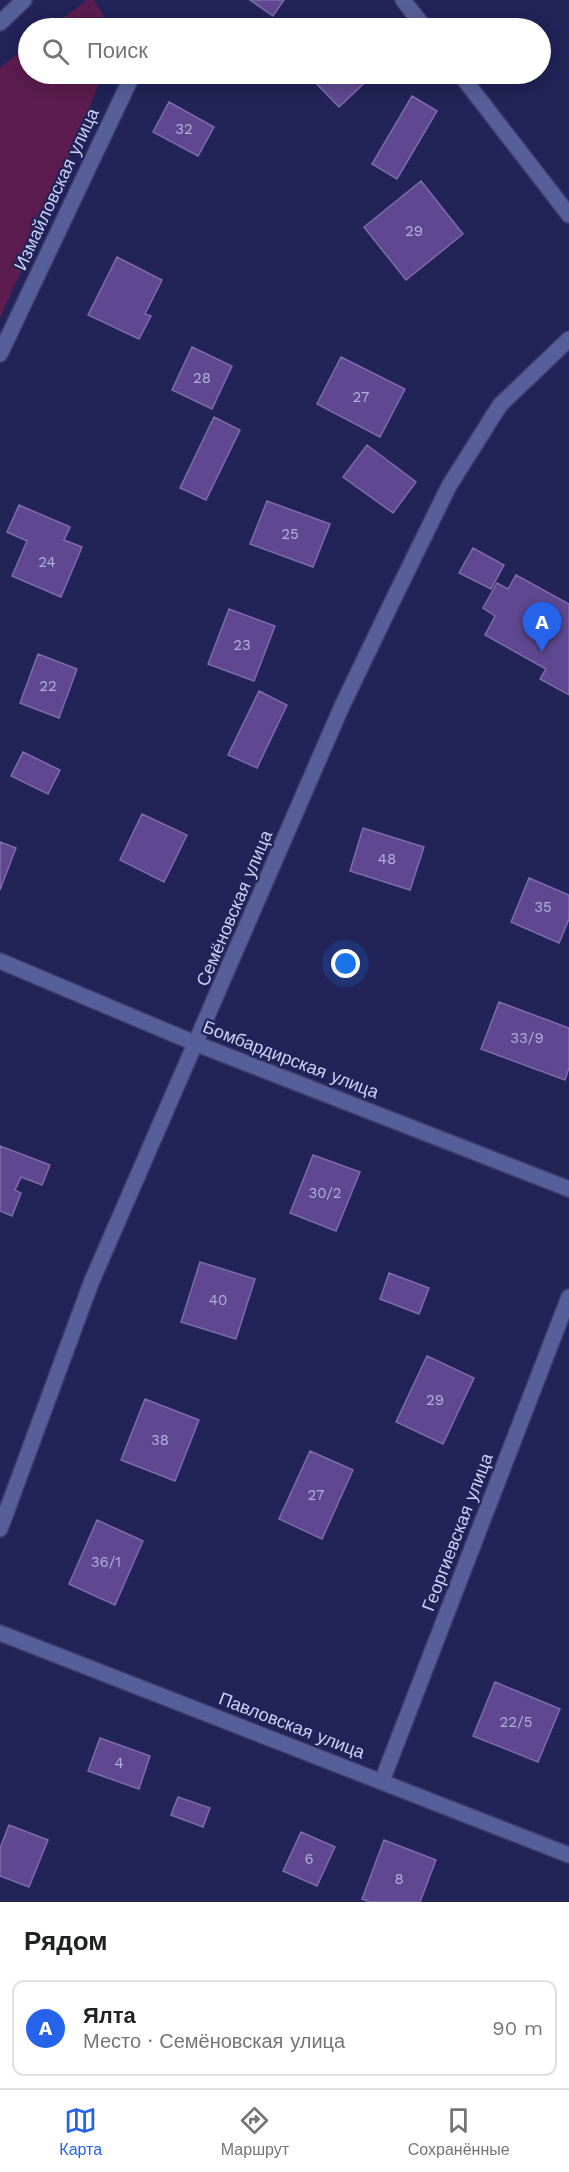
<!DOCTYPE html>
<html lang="ru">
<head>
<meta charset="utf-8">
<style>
  body { margin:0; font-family:"Work Sans",sans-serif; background:#f2f2f2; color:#202124 }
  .you { position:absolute; left:346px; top:964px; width:21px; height:21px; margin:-15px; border:4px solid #fff; border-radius:50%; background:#1a73e8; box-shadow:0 0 0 9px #1a73e833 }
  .badge { display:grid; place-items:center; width:39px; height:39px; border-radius:50%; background:#2563eb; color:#fff; font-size:20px; font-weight:700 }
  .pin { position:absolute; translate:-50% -50px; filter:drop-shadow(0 2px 3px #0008) }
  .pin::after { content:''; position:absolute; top:32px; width:21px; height:18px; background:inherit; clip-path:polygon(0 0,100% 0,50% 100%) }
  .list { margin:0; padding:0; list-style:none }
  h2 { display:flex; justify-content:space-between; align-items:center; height:78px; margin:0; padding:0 24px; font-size:26px }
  h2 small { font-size:20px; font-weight:400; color:#757577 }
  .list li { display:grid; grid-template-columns:39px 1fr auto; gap:18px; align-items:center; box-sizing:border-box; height:96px; margin:0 12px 12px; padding:0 12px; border:2px solid #e0e0e0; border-radius:12px }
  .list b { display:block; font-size:22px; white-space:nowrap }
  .list p { margin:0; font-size:20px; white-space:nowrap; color:#757577 }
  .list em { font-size:20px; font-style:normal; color:#757577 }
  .icon { flex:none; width:33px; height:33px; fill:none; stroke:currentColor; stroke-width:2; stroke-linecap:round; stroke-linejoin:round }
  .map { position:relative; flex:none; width:569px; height:1902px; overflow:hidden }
  .search { position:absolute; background:#fff; box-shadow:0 3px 15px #0003; left:18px; right:18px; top:18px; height:66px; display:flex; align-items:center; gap:15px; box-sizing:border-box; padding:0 21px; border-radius:33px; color:#757577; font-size:22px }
  .sheet { height:186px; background:#fff }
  nav { display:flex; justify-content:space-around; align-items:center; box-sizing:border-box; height:84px; border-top:2px solid #e0e0e0; background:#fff; font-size:16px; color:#757577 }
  nav a { display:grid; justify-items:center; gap:3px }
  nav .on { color:#2563eb }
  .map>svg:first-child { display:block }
  .green { fill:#5c1c4f }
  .building { fill:#5f4891; stroke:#7e6caa; stroke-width:1.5 }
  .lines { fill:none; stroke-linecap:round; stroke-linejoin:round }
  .minor-casing { stroke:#3e3c6c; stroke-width:18 }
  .minor { stroke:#575f9a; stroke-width:15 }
  .labels { text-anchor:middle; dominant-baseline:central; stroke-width:4.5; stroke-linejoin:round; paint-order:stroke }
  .number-label { font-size:15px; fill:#afafda }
  .street-label { font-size:18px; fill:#cad1f3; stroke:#212359 }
</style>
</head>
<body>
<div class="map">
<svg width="569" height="1902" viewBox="0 0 569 1902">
  <rect width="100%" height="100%" fill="#212359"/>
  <path class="green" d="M87 0H94L111 28H50Z
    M28 45V74H103L37 236 0 318V68Z"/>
  <path class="building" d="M250 0H284L273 16Z
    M314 74H374L339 107 310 77Z
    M412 96 437 111 397 179 372 164Z
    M169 102 214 127 198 156 153 132Z
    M421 181 463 234 406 280 364 227Z
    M117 257 162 280 145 314 151 316 139 339 88 315Z
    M192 347 232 366 212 409 172 390Z
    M341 357 405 389 380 437 317 404Z
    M214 417 240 430 206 500 180 488Z
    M367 445 416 482 393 513 343 477Z
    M267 501 330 524 313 567 250 544Z
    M19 505 70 527 64 540 82 547 61 597 12 576 27 541 7 532Z
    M473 548 504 565 491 589 459 573Z
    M516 575 569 604V695L540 679 546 669 485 635 495 616 483 608 497 583 508 589Z
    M229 609 275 626 254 681 208 664Z
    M38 654 77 669 59 718 20 703Z
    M259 691 287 705 257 768 228 755Z
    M23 752 60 770 48 794 11 776Z
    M142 814 187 835 164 882 120 860Z
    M363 828 424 847 410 890 350 871Z
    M0 842 16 848 0 890Z
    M529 878 569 895V919L559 943 511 922Z
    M499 1002 569 1028V1068L565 1080 481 1049Z
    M0 1146 50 1165 42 1185 21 1177 15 1190 21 1193 12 1216 0 1211Z
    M313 1155 360 1172 336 1231 290 1213Z
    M200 1262 255 1279 236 1339 181 1322Z
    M389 1273 429 1288 419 1314 380 1299Z
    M427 1356 474 1378 443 1444 396 1422Z
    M145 1399 199 1420 175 1481 121 1460Z
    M310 1451 353 1470 322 1539 279 1519Z
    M97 1520 143 1541 115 1605 69 1584Z
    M495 1682 560 1709 538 1762 473 1736Z
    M100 1738 150 1756 139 1789 88 1771Z
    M178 1797 210 1808 203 1827 171 1815Z
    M9 1825 48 1840 29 1887 0 1876V1848Z
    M301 1832 335 1847 317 1886 283 1871Z
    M384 1840 436 1860 420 1902H370L362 1899Z"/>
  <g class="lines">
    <g class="minor-casing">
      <path id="minor" d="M403 0 425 28
        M0 23 24 0
        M460 74 569 215
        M0 354 133 74
        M0 961 197 1044 569 1189
        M0 1529 91 1283 342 706 394 598 449 486 500 405 569 339
        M0 1633 569 1855
        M382 1781 569 1297"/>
    </g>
    <use href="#minor" class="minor"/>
  </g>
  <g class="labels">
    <g class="number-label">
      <text x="184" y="129">32</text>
      <text x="414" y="231">29</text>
      <text x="202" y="378">28</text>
      <text x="361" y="397">27</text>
      <text x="290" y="534">25</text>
      <text x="47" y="562">24</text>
      <text x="242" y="645">23</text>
      <text x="48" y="686">22</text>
      <text x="387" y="859">48</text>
      <text x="543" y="907">35</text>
      <text x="527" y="1038">33/9</text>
      <text x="325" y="1193">30/2</text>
      <text x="218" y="1300">40</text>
      <text x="435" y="1400">29</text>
      <text x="160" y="1440">38</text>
      <text x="316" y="1495">27</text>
      <text x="106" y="1562">36/1</text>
      <text x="516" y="1722">22/5</text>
      <text x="119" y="1763">4</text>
      <text x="309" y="1859">6</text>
      <text x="399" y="1879">8</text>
    </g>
    <g class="street-label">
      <text transform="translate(56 189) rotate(-65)">Измайловская улица</text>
      <text transform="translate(234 908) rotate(-67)">Семёновская улица</text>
      <text transform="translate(291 1059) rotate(21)">Бомбардирская улица</text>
      <text transform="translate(457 1532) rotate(-69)">Георгиевская улица</text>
      <text transform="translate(292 1725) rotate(21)">Павловская улица</text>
    </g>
  </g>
</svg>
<div class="you"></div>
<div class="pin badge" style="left:542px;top:652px">A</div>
<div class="search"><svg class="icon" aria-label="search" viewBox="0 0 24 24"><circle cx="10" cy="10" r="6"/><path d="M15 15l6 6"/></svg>Поиск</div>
</div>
<section class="sheet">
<h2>Рядом<small></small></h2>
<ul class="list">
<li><span class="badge">A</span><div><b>Ялта</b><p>Место · Семёновская улица</p></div><em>90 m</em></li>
</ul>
</section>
<nav>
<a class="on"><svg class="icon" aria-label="map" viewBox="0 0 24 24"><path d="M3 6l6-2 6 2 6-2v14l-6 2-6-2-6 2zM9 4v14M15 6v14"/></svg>Карта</a>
<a><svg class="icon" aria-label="directions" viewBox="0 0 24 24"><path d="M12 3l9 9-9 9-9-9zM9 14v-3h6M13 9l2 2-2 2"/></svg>Маршрут</a>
<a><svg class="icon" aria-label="saved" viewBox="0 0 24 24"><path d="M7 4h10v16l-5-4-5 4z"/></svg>Сохранённые</a>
</nav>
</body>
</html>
